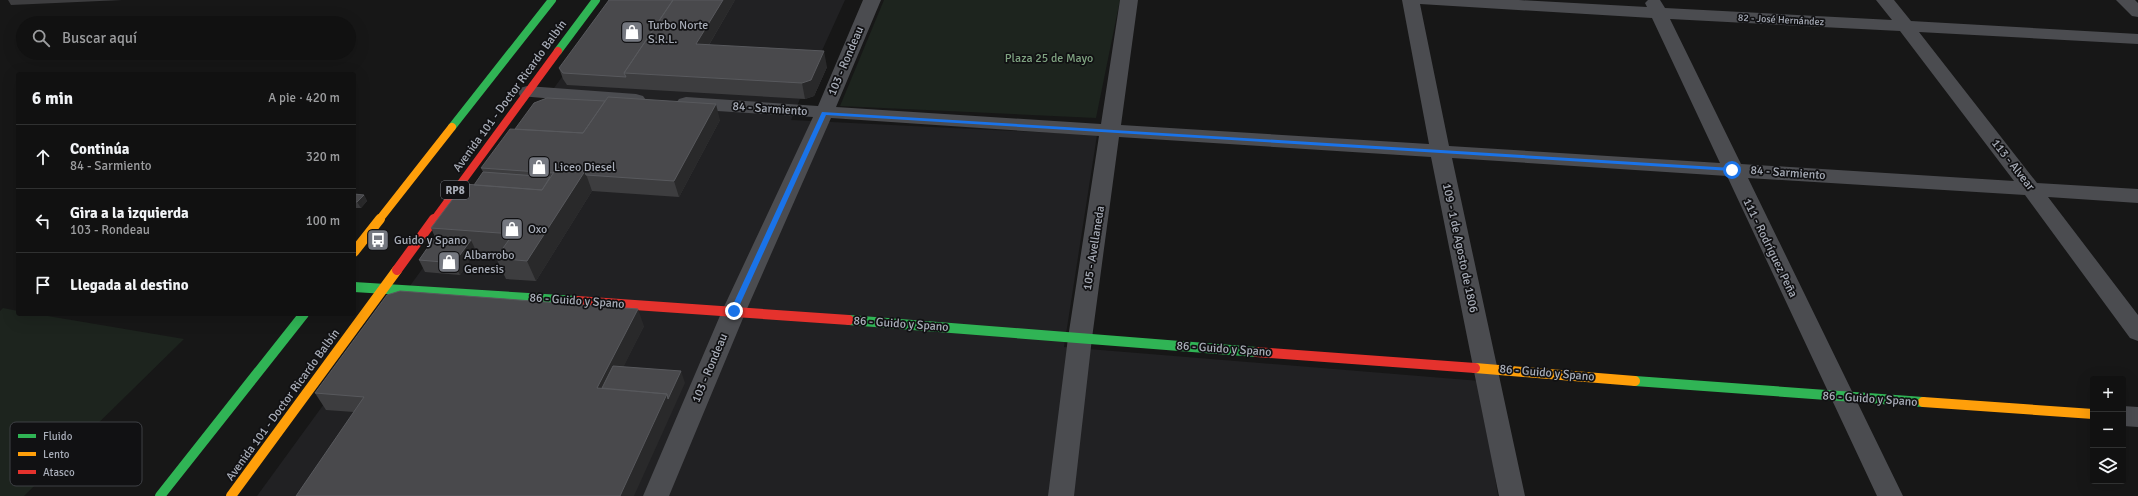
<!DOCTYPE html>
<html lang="es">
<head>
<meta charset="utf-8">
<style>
  body { margin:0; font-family:Signika,sans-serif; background:#1e1f1f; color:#f1f3f6 }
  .controls { position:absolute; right:12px; bottom:12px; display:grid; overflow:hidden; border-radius:4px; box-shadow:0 4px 16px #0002 }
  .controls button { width:36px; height:36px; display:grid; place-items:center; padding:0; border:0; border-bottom:1px solid #303131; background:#111; color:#f1f3f6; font:20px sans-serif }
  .stop { position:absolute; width:12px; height:12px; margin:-9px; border:3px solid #1a73e8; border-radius:50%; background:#fff }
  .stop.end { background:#1a73e8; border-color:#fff; box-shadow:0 1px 4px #0008 }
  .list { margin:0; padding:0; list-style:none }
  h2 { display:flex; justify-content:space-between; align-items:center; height:52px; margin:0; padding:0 16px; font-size:17px }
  h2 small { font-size:13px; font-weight:400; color:#9c9d9f }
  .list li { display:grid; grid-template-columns:26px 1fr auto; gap:12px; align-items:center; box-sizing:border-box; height:64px; padding:0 16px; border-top:1px solid #303131 }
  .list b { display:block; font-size:15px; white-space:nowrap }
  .list p { margin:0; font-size:13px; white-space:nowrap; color:#9c9d9f }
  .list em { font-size:13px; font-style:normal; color:#9c9d9f }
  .icon { flex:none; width:22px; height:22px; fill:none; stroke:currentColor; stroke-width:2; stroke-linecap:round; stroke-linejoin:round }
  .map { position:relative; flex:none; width:2138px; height:496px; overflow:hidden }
  .search { position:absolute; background:#111; box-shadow:0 4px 16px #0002; left:16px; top:16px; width:340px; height:44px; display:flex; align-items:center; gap:10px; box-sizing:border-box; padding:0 14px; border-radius:22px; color:#9c9d9f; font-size:15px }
  .panel { position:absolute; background:#111; box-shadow:0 4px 16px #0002; left:16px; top:72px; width:340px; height:244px; border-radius:4px }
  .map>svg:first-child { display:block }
  .built { fill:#212123 }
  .green { fill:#1d241e }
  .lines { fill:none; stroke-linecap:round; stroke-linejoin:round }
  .street { fill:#4b4c50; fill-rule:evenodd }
  .fast-far1 { stroke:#30b455; stroke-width:8 }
  .fast { stroke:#30b455; stroke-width:10 }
  .slow-far1 { stroke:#ff9f0a; stroke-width:8 }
  .slow { stroke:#ff9f0a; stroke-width:10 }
  .jam-far1 { stroke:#e5322d; stroke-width:8 }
  .jam { stroke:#e5322d; stroke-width:10 }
  .wall { fill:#3d3d3f }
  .shaded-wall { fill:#29292a }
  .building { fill:#49494c; stroke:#58595d }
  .route { fill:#1a73e8 }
  .labels { text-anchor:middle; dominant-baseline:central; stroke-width:3.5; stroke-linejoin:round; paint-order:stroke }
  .far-street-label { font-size:10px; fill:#a8adb8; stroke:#111113 }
  .shield { fill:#111113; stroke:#7b7e86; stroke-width:1 }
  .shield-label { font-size:11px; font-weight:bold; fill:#a8adb8 }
  .poi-label { font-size:12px; fill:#a8adb8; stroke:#111113; text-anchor:start }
  .park-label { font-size:12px; fill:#7fa381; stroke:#111113 }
  .street-label { font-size:12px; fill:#a8adb8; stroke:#111113 }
  .key { fill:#111113; stroke:#3e4045; stroke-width:1 }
  .key-label { font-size:11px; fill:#a8adb8 }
</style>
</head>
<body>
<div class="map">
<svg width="2138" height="496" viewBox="0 0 2138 496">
  <rect width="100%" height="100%" fill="#171717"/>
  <path class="built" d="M618 0H845L815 66 827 67 814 96 800 99 791 120 1097 135 1064 347 1480 381 1498 496H257Z"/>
  <path class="green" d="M884 0H1120L1096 118 840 106Z
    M3 308 18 311V314H36L184 339 24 496H0V311Z"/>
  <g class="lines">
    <path class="street" d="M863 0H881L836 107 1101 124 1120 0H1138L1121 125 1429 144 1402 0H1519L1647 7 1645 3 1648 0H1660L1665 8 1892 20 1876 0H1894L1911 21 2138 34V44L1919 32 2037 183 2138 189V203L2048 197 2138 315V341L2130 338 2025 195 1748 178 1903 496H1877L1727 176 1452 158 1525 496H1499L1431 157 1119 137 1092 338 1074 496H1048L1068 338 1099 136 831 118 746 311 669 496H643L722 311 813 117 686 109 679 107 676 103 679 99 686 97 818 106ZM1420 4 1652 18 1720 163 1449 146ZM1670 19 1900 31 2014 181 1741 164Z
      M2116 0H2135L2138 3V17L2132 16Z
      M527 86 636 94 643 96 646 100 643 104 636 106 520 96 518 92 520 88Z
      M2123 406 2138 407V427L2123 426Z"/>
    <path class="fast-far1" d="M558 51 596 0
      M452 127 552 0"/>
    <path class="fast" d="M354 287 577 301
      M849 320 1256 352
      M1635 381 1923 402
      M160 496 304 314"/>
    <path class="slow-far1" d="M379 220 452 127"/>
    <path class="slow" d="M354 252 380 219
      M1475 368 1635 381
      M1923 402 2093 414
      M231 496 397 270"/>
    <path class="jam-far1" d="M434 220 558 51"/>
    <path class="jam" d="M397 270 434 219
      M577 301 849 320
      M1256 352 1475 368"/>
  </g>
  <path class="wall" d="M8 0H122L11 5Z
    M735 0 709 45 827 67 814 96 805 99 567 85 563 79 559 68Z
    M720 120 679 197 592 191 536 281 506 279 496 258 500 253 476 251 460 275 425 272 419 260 435 237 431 228 474 185 483 172 481 168 515 129Z
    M354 194 364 195 367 201 361 208H354Z
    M644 326 623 367 685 383 354 412 326 410 315 393Z"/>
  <path class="shaded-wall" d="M723 0H735L700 60 696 44Z
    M824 51 827 67 814 96 805 99 802 83Z
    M716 104 720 120 679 197 674 181Z
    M585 171 592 191 536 281 527 261Z
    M364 195 367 201 361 208 357 202Z
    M471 240 476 251 460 275 454 263Z
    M638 309 644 326 610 394 597 388Z
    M681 371 685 383 634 496H620L667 394Z"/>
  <path class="building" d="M609 0H673L624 73 626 77 563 73 559 68Z
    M673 0H723L696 44 824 51 811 80 802 83 624 73Z
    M608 97 716 104 674 181 586 175 585 171 556 169 553 173 481 168 510 129 583 133Z
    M547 98 605 101 583 133 515 129 534 103Z
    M556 169 585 171 527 261 496 258 513 234 431 228 464 184 542 190Z
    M483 172 550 177 542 190 474 185Z
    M354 194 364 195 357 202H354Z
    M435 237 471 240 454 263 419 260Z
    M400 291 638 309 597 388 667 394 620 496H296L364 397 315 393 387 295Z
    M613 366 681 371 668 399 667 394 602 388Z"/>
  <path class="route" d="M822 112 1732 168 1735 170 1732 171 826 115 737 311 731 313 730 311Z"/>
  <defs>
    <g id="shop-square" transform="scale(1.15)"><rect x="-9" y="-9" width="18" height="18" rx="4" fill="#757880" stroke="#111113"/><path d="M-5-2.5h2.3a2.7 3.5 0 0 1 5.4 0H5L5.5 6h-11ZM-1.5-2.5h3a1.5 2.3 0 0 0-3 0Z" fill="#fff"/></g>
    <g id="bus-square" transform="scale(1.15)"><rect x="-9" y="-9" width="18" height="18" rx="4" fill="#757880" stroke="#111113"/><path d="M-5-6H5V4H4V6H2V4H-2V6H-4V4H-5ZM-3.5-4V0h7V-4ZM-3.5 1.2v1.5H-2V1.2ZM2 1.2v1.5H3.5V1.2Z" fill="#fff"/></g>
  </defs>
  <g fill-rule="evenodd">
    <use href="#shop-square" x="632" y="32"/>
    <use href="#shop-square" x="539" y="167"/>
    <use href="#shop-square" x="512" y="229"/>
    <use href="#bus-square" x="378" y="240"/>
    <use href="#shop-square" x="449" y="262"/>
  </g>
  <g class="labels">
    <g class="far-street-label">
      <text transform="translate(1781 20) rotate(3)">82 - José Hernández</text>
    </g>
    <rect class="shield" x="441" y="181" width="28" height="18" rx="3"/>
    <g class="shield-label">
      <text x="455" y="190">RP8</text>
    </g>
    <g class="poi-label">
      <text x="648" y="25">Turbo Norte<tspan x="648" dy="14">S.R.L.</tspan></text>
      <text x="554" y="167">Liceo Diesel</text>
      <text x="528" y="229">Oxo</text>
      <text x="394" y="240">Guido y Spano</text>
      <text x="464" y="255">Albarrobo<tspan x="464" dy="14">Genesis</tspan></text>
    </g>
    <g class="park-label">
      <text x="1049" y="58">Plaza 25 de Mayo</text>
    </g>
    <g class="street-label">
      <text transform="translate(846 61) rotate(-67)">103 - Rondeau</text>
      <text transform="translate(510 96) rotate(-54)">Avenida 101 - Doctor Ricardo Balbín</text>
      <text transform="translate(770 109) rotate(4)">84 - Sarmiento</text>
      <text transform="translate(2013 165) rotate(52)">113 - Alvear</text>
      <text transform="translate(1788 173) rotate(4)">84 - Sarmiento</text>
      <text transform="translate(1094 248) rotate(-81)">105 - Avellaneda</text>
      <text transform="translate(1460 248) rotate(78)">109 - 1 de Agosto de 1806</text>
      <text transform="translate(1770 248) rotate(64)">111 - Rodríguez Peña</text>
      <text transform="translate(577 301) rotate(4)">86 - Guido y Spano</text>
      <text transform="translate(901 324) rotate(4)">86 - Guido y Spano</text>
      <text transform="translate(1224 349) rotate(4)">86 - Guido y Spano</text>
      <text transform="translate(710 368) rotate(-67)">103 - Rondeau</text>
      <text transform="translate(1547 373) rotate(5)">86 - Guido y Spano</text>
      <text transform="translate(1870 399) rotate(4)">86 - Guido y Spano</text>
      <text transform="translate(283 405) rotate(-54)">Avenida 101 - Doctor Ricardo Balbín</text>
    </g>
  </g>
  <rect x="10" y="422" width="132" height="64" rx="6" class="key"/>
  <rect x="18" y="434" width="18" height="4" fill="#30b455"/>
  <rect x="18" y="452" width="18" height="4" fill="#ff9f0a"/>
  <rect x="18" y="470" width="18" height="4" fill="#e5322d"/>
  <g class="key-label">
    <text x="43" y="440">Fluido</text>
    <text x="43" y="458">Lento</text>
    <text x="43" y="476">Atasco</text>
  </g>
</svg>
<div class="controls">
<button>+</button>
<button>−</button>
<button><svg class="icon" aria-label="layers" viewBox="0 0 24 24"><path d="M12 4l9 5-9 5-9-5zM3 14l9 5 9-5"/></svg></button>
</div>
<div class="stop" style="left:1732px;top:170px"></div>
<div class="stop end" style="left:734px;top:311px"></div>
<div class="search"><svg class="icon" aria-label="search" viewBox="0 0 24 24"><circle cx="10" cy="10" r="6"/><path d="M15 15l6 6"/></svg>Buscar aquí</div>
<section class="panel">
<h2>6 min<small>A pie · 420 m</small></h2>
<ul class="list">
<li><svg class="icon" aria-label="ahead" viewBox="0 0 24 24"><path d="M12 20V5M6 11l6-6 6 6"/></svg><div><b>Continúa</b><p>84 - Sarmiento</p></div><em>320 m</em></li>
<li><svg class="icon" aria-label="left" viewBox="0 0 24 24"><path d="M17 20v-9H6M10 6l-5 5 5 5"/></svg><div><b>Gira a la izquierda</b><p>103 - Rondeau</p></div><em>100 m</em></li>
<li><svg class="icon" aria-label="arrive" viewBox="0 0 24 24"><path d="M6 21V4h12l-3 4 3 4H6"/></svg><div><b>Llegada al destino</b></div></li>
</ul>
</section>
</div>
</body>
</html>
